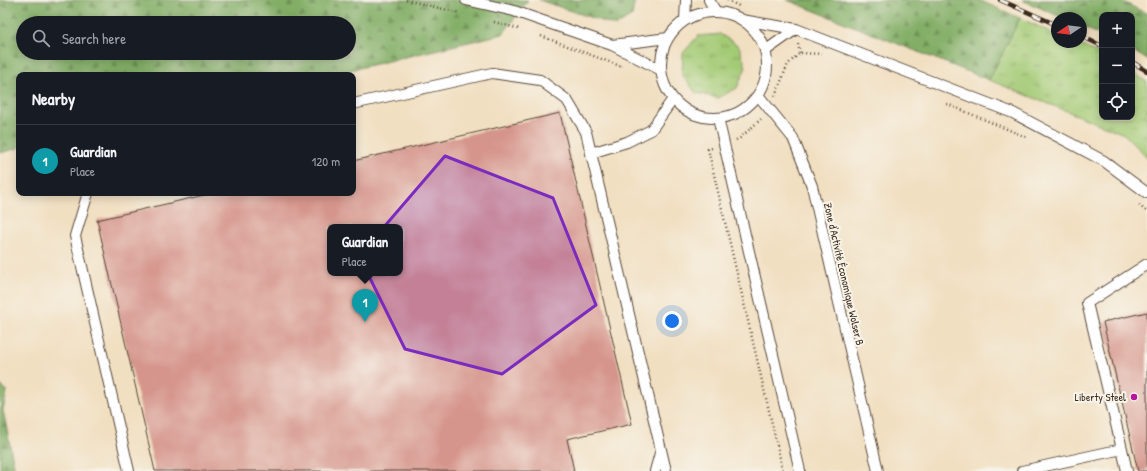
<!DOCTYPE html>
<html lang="en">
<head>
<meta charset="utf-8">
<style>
  body { margin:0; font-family:"Patrick Hand",sans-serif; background:#20242c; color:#f1f3f6 }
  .controls { position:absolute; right:12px; top:12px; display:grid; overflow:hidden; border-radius:8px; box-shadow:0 2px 10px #0003 }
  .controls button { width:36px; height:36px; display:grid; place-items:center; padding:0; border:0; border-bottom:1px solid #363941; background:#171b24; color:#f1f3f6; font:20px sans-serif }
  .compass { position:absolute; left:1051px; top:12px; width:36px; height:36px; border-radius:50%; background:#171b24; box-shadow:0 2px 10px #0003; rotate:257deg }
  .you { position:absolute; left:672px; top:321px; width:14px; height:14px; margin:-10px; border:3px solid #fff; border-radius:50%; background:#1a73e8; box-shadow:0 0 0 6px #1a73e833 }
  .badge { display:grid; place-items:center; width:26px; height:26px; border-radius:50%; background:#8c9099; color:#fff; font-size:13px; font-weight:700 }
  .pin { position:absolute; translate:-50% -33px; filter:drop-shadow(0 1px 2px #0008) }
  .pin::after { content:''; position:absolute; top:21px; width:14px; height:12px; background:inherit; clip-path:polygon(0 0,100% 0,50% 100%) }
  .popup { position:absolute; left:327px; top:224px; width:76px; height:52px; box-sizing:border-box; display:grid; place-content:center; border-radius:8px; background:#171b24; filter:drop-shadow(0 1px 3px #0005); font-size:13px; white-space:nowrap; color:#9ea1a6 }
  .popup b { font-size:15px; color:#f1f3f6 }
  .popup::after { content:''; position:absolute; left:50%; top:100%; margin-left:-8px; border:8px solid transparent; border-top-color:#171b24 }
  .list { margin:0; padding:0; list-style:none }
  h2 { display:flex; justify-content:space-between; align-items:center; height:52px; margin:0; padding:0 16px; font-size:17px }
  h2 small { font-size:13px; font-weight:400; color:#9ea1a6 }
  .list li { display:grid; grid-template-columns:26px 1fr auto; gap:12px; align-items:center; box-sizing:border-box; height:72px; padding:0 16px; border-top:1px solid #363941 }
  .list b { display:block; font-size:15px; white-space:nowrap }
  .list p { margin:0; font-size:13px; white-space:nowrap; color:#9ea1a6 }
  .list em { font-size:13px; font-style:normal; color:#9ea1a6 }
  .icon { flex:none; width:22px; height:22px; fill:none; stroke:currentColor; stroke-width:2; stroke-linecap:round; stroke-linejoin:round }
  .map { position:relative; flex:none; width:1147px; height:471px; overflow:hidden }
  .search { position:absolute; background:#171b24; box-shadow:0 2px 10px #0003; left:16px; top:16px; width:340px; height:44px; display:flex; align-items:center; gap:10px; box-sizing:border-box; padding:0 14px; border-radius:22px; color:#9ea1a6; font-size:15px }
  .panel { position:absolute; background:#171b24; box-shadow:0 2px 10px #0003; left:16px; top:72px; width:340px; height:124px; border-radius:8px }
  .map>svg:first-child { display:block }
  .grass { fill:url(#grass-tufts); stroke:#6f7a4a }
  .forest { fill:url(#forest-firs); stroke:#5e6c42; fill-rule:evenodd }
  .building { fill:#d6958c; fill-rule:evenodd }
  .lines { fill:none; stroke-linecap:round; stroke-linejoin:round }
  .lane-casing { stroke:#564536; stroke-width:12 }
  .path { stroke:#564536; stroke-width:2.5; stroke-dasharray:1 3; stroke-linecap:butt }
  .lane { stroke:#fff; stroke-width:10 }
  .rail-casing { stroke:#3b2a1e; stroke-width:4.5 }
  .rail { stroke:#f7f3e8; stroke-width:3; stroke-dasharray:9; stroke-linecap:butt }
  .marked { fill:#7b2cbf; fill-opacity:0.2; stroke:#7b2cbf; stroke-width:3; stroke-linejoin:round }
  .poi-dot { fill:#b5179e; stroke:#f7f3e8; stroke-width:1.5 }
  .labels { text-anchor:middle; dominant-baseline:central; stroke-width:4; stroke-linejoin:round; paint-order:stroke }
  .street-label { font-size:11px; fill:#3b2a1e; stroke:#f7f3e8 }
  .poi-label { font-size:11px; fill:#3b2a1e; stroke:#f7f3e8; text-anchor:end }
</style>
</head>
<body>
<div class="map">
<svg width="1147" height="471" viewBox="0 0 1147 471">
  <defs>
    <pattern id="grass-tufts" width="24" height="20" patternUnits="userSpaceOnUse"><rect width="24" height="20" fill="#a3ca75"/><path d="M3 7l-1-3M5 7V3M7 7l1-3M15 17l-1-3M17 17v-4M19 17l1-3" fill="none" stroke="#86a45f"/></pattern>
    <pattern id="forest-firs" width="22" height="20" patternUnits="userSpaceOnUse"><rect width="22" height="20" fill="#82ae66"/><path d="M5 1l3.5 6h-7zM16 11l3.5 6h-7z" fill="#6c8e53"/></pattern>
  </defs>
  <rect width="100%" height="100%" fill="#f7f3e8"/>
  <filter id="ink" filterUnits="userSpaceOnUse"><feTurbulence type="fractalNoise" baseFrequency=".025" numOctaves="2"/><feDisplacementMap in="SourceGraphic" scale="8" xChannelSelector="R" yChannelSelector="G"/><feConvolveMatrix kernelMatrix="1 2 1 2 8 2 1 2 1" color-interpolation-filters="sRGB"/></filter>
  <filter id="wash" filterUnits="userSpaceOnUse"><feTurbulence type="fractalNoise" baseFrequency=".012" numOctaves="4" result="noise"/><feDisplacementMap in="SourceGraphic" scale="16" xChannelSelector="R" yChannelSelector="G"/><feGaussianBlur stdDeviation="0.9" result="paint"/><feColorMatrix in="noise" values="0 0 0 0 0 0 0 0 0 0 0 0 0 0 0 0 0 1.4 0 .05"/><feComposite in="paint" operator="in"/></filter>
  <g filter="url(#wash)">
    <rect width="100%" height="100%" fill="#f1dfc1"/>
    <path class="grass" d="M1020 18 1057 35V42H1073L1102 55V117H1132V72L1147 82V157L1124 134 989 80Z
      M720 34 739 46 746 67 737 88 718 98 696 93 682 75 683 53 698 36Z"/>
    <path class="forest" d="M0 0H528L503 34 329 75H19V148L0 153ZM23 23H349V53H23Z
      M539 0H635L632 16 616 26Z
      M787 0H979L1020 18 989 80Z
      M1022 0H1120L1147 14V60L1132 50V15H1102V36L1081 26V18H1063Z
      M0 385 7 391 3 410 15 471H0Z"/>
    <g id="blocks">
      <path class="building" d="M560 113 632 424 567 439 574 471H155L97 220 213 193H353V161ZM330 227H400V273H330Z
        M1147 312V471H1138L1103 322Z"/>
    </g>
  </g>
  <g filter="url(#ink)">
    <use href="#blocks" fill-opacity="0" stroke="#564536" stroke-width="1"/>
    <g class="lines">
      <g class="lane-casing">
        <path id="lane" d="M466 0 514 11 612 45 661 70
          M709 0 716 12
          M661 65a53 53 0 1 1 106 0a53 53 0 1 1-106 0Z
          M685 20 686 0
          M742 20 796 29 1013 113 1104 161 1147 193
          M612 45 668 38
          M765 51 796 29
          M758 95 793 138 812 186 878 471
          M353 104 492 73 540 80 567 100 586 132 666 471
          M718 118 800 471
          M591 153 627 142 651 130 673 99
          M88 193 75 236 129 471
          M1122 449 1087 303 1147 264
          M655 471 660 453
          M1022 471 1122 449 1127 471"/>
      </g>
      <path class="path" d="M406 0 460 13
        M727 0 741 7
        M494 22 520 29
        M541 36 620 66V64
        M798 44 800 53
        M775 96 788 64 800 53 822 54
        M947 104 1026 137
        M736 140 740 138 761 119
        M712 148 708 149 783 471
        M1139 205 1147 212"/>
      <use href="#lane" class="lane"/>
      <g class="rail-casing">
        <path id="rail" d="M1000 0 1057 25
          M1081 36 1102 46
          M1132 62 1147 71"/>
      </g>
      <use href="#rail" class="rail"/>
    </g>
  </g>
  <path class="marked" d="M445 156 553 198 596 305 502 374 405 349 359 256Z"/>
  <circle class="poi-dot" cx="1134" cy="397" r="4"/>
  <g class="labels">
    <g class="street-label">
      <text transform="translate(844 274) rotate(77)">Zone d'Activité Économique Wolser B</text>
    </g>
    <g class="poi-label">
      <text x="1126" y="397">Liberty Steel</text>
    </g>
  </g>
</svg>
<div class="controls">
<button>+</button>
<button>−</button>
<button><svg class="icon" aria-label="locate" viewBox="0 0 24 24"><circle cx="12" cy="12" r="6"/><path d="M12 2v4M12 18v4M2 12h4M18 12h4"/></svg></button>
</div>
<svg class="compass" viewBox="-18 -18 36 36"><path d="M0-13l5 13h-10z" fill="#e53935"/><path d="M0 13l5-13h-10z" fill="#9ea1a6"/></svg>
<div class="you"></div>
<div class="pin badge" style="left:365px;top:322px;background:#0f9aa8">1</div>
<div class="popup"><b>Guardian</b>Place</div>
<div class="search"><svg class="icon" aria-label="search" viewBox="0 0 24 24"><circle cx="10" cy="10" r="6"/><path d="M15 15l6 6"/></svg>Search here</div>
<section class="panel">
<h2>Nearby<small></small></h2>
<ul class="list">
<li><span class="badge" style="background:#0f9aa8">1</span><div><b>Guardian</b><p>Place</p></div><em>120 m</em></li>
</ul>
</section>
</div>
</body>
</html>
